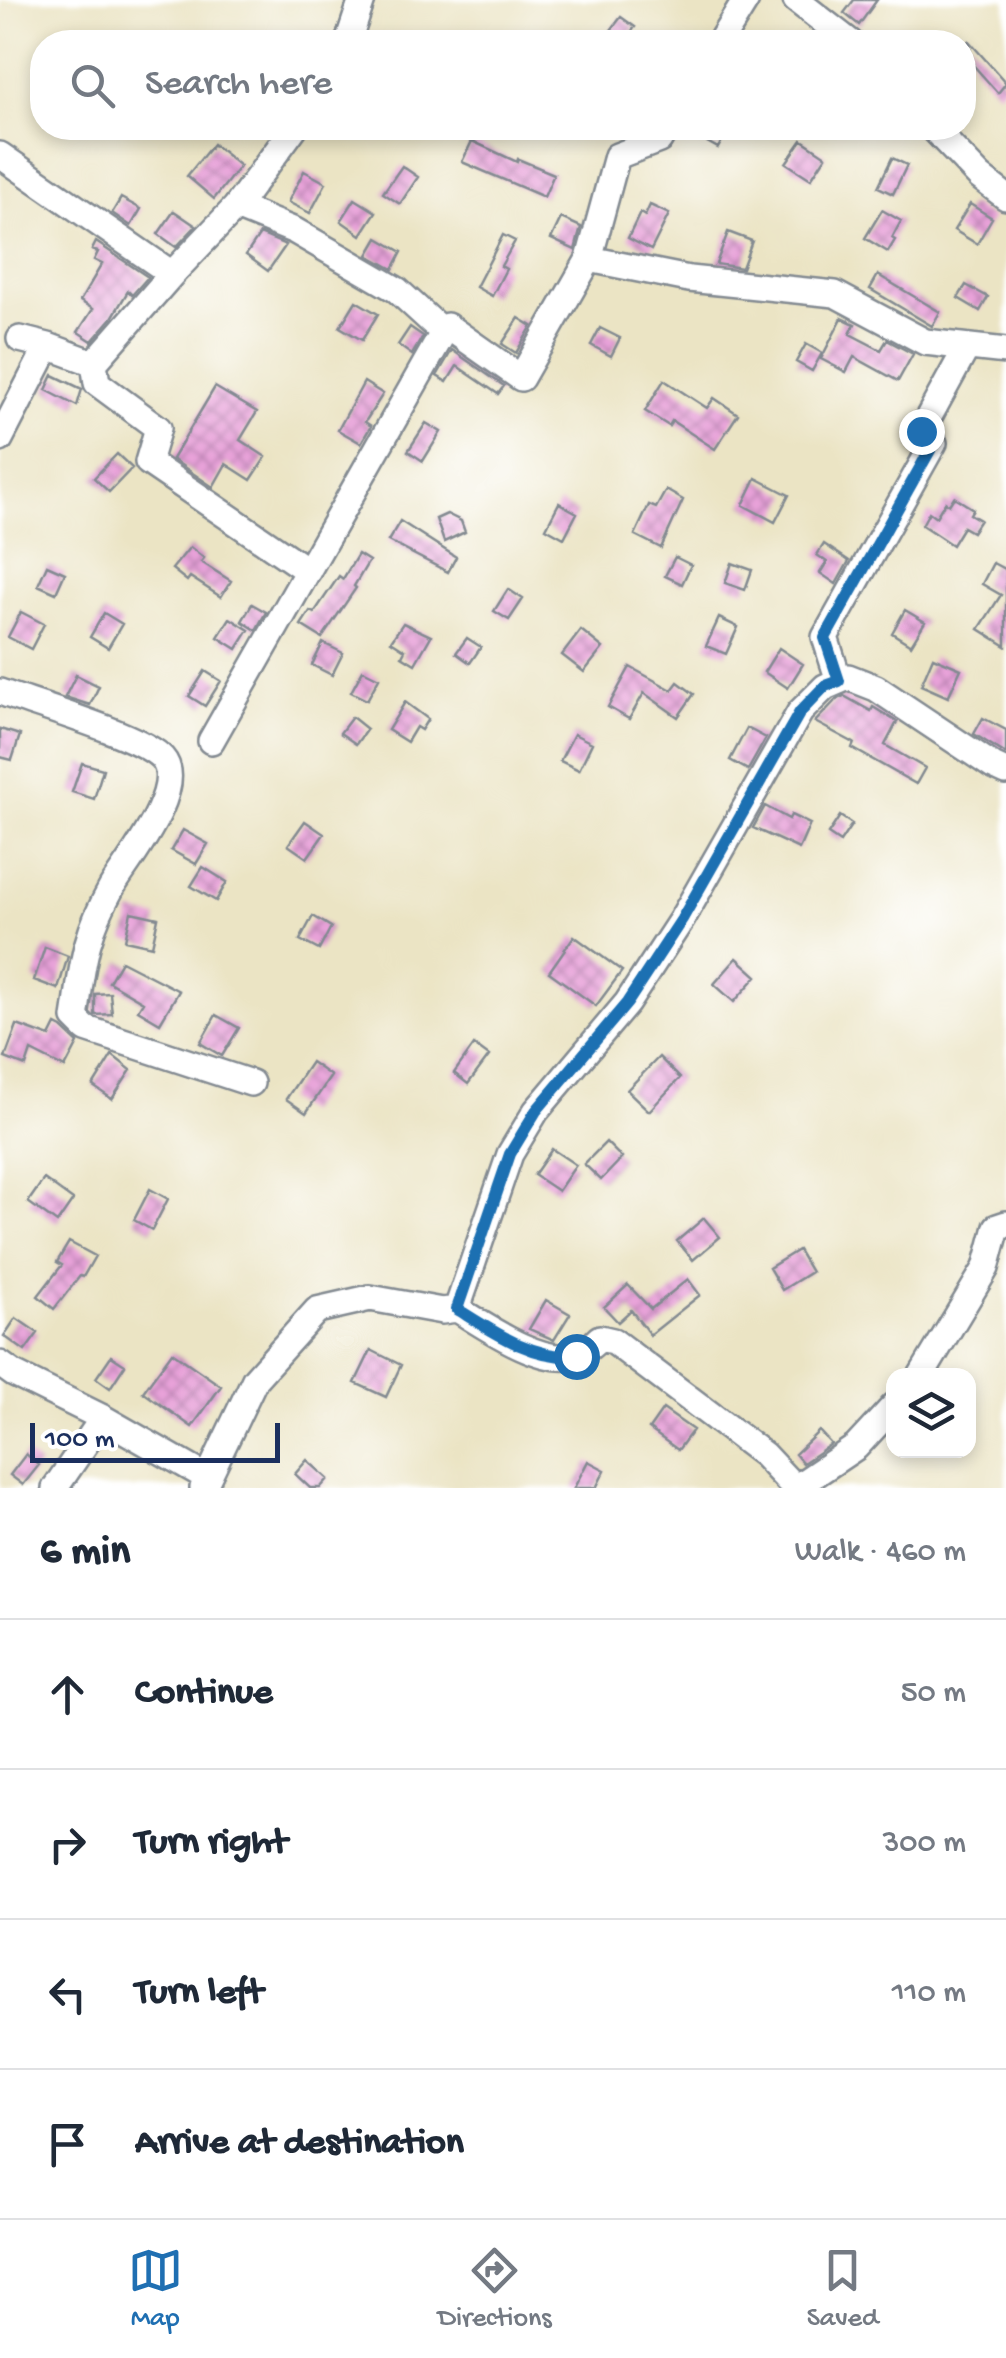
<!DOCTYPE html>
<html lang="en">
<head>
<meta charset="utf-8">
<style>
  body { margin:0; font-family:"Gochi Hand",sans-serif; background:#f6f6f7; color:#1f2937 }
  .controls { position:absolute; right:30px; bottom:30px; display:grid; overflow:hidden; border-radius:20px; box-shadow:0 5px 15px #0003 }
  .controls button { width:90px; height:90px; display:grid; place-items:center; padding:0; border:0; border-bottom:2px solid #e0e1e3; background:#fff; color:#1f2937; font:50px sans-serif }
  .scale { position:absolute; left:30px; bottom:25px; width:250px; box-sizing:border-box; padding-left:10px; border:5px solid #1b2f5e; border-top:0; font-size:28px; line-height:35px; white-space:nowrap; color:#1b2f5e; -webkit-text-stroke:8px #fff; paint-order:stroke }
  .stop { position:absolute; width:30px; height:30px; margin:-22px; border:8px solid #1f6fb2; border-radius:50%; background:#fff }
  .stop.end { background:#1f6fb2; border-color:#fff; box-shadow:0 2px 10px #0008 }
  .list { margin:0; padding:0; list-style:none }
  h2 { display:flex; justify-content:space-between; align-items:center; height:130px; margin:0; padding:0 40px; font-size:42px }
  h2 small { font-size:32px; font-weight:400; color:#747a83 }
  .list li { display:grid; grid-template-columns:65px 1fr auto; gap:30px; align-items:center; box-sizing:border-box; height:150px; padding:0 40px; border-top:2px solid #e0e1e3 }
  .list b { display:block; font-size:38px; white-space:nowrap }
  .list em { font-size:32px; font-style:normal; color:#747a83 }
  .icon { flex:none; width:55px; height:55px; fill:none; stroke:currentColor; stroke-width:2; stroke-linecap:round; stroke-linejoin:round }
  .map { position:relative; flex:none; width:1006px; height:1488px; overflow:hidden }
  .search { position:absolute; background:#fff; box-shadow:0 5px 15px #0003; left:30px; right:30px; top:30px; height:110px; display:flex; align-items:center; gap:25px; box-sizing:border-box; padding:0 35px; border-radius:40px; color:#747a83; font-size:38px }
  .sheet { height:730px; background:#fff }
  nav { display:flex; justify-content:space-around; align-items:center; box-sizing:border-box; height:140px; border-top:2px solid #e0e1e3; background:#fff; font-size:28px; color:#747a83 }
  nav a { display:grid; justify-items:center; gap:5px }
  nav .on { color:#1f6fb2 }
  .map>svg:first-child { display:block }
  .building { fill:url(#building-cross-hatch) }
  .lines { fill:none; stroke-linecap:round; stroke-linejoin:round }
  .minor-casing { stroke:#838a91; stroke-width:30 }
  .minor { stroke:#fff; stroke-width:25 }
  .route { stroke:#1f6fb2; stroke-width:12 }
</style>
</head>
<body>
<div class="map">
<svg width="1006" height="1488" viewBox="0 0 1006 1488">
  <defs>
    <pattern id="building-cross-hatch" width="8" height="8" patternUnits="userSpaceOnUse" patternTransform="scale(2.5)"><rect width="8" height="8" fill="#e8a2d9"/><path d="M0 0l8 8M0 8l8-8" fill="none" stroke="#bb84b3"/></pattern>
  </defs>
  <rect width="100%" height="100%" fill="#fff"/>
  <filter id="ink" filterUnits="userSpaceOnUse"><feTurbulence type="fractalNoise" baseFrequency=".01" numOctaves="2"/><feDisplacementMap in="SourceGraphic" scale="20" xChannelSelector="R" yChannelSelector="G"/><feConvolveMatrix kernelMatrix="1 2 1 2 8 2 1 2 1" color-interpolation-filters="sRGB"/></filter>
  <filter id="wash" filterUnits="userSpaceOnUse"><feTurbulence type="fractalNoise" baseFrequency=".0048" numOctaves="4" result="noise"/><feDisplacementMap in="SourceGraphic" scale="40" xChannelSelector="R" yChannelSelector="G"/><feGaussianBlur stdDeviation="2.25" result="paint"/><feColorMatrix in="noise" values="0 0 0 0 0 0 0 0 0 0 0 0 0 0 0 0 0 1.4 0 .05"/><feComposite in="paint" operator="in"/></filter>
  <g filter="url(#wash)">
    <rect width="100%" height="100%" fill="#ebe4c4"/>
    <g id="blocks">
      <path class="building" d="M854 0H877L859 25 844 13Z
        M621 17 635 27 623 42H602Z
        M968 40 1006 83 998 93 974 66Z
        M682 128H729L718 148Z
        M802 140 826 156 811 179 786 163Z
        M472 141 517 162 518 159 554 174 544 197 462 162Z
        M213 144 240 166 214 199 187 176Z
        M892 158 907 165 893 194 878 187Z
        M402 166 418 177 400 204 383 193Z
        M304 171 326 183 310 213 288 202Z
        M121 198 141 209 131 226 112 213Z
        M355 199 376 212 361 235 341 221Z
        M970 204 992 218 977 244 954 230Z
        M650 205 669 214 651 250 628 238 640 213 645 216Z
        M882 210 901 221 892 238 895 240 888 252 865 238Z
        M174 211 196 226 176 247 158 234Z
        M561 218 581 227 575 250 551 239Z
        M728 232 752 241 742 268 716 264Z
        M260 234 286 245 268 271 246 255Z
        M503 235 515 241 501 266 506 269 492 296 476 287Z
        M378 238 402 252 393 269 368 255Z
        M96 242 148 277 132 295 128 291 112 318 92 341 78 332 93 309 80 301 102 264 94 260 98 252 92 250Z
        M878 275 940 312 932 326 870 289Z
        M966 285 988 297 980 311 958 298Z
        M356 301 378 314 362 340 340 327Z
        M519 318 532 326 516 353 502 344Z
        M842 318 855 324 850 334 881 350 887 340 913 354 898 381 854 357 846 372 821 359Z
        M410 327 423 336 412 355 398 345Z
        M600 328 620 338 611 356 591 345Z
        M806 344 822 353 812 371 796 362Z
        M452 350 504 386 498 394 457 366 447 382 437 376Z
        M53 375 82 389 77 406 46 390Z
        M664 380 707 408 714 398 738 414 715 449 672 421 669 426 645 411Z
        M364 382 383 394 365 422 371 426 361 443 338 430Z
        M215 387 257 412 240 440 266 457 251 480 226 464 213 487 172 459Z
        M426 423 441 432 423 461 408 451Z
        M117 454 132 468 109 492 94 478Z
        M756 478 789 495 775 522 743 505Z
        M666 490 683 500 661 548 635 535 649 505 656 508Z
        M954 497 973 509 970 514 980 520 972 532 963 527 952 545 922 525 929 512 936 517 945 502 949 505Z
        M559 503 577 513 564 538 546 528Z
        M447 514 461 521 465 532 444 542 436 519Z
        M400 521 456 557 448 572 388 541Z
        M824 544 849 561 836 584 820 573 827 562 817 555Z
        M190 547 204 558 201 562 231 581 221 597 190 577 187 581 172 569Z
        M358 554 369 561 354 586 356 588 322 638 301 625 310 611 314 613 339 576 343 579Z
        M675 557 691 565 682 584 665 576Z
        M732 563 752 570 745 590 725 583Z
        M993 563 1006 570V646L979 629 1001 595 982 584Z
        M47 565 65 573 56 593 38 585Z
        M508 589 523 599 509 620 494 611Z
        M252 604 266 612 256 630 242 621Z
        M905 610 925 622 911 645 892 633Z
        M21 612 44 624 31 649 8 637Z
        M104 613 122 624 108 648 90 637Z
        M230 618 249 630 237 649 218 637Z
        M719 618 738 627 726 654 706 646Z
        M403 623 431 636 415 664 402 656 405 650 391 641Z
        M581 630 603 648 584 672 562 655Z
        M467 638 481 647 470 663 456 653Z
        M323 643 343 653 332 675 312 665Z
        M779 648 803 664 788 688 764 672Z
        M933 657 961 669 948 697 921 685Z
        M630 667 672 690 678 682 694 694 678 717 644 693 629 719 608 707Z
        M363 670 379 678 367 700 351 692Z
        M205 671 221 681 205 706 189 696Z
        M76 675 99 686 90 705 65 697Z
        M844 696 871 711 873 707 897 722 885 745 925 768 916 784 852 748 854 743 815 722 835 701Z
        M405 702 428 719 421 730 416 727 407 742 388 730Z
        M352 717 367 729 356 744 340 733Z
        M983 718 1006 730V754L974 734Z
        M747 728 766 738 748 770 730 760Z
        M0 729 20 735 12 760 0 757Z
        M574 734 592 743 579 770 560 761Z
        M82 763 103 769 94 799 72 792Z
        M765 806 789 819 791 815 810 824 799 849 753 828Z
        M840 816 852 824 840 842 828 834Z
        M305 821 324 834 307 858 288 845Z
        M183 830 208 844 196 864 171 850Z
        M203 867 227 882 216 901 191 886Z
        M131 912 158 918 152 946 125 940Z
        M313 916 331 927 319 950 300 940Z
        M574 936 622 971 596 1006 549 972Z
        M45 947 68 956 58 989 34 980Z
        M737 958 757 976 734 1002 714 984Z
        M121 961 179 991 160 1023 138 1010 143 1002 109 982Z
        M110 993 112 1014 95 1015V994Z
        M216 1015 239 1028 222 1056 200 1043Z
        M17 1025 50 1037 56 1025 62 1028 78 1043 65 1068 31 1051 26 1066 5 1058Z
        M474 1045 489 1056 468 1084 454 1073Z
        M112 1055 131 1070 112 1099 93 1086Z
        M659 1057 680 1078 649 1111 627 1090Z
        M311 1062 331 1076 306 1113 286 1099Z
        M606 1142 622 1158 601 1180 584 1164Z
        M552 1149 576 1165 558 1191 534 1175Z
        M44 1179 73 1200 57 1223 28 1202Z
        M150 1189 168 1199 152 1230 134 1220Z
        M704 1218 720 1237 693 1260 677 1241Z
        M69 1242 95 1256 83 1277 80 1276 54 1309 38 1296 62 1265 57 1262Z
        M798 1250 811 1272 782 1290 769 1268Z
        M688 1279 700 1295 650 1335 631 1310 618 1322 604 1307 628 1285 651 1309Z
        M546 1300 570 1314 554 1340 529 1329Z
        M16 1318 38 1333 25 1351 4 1336Z
        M371 1350 401 1365 386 1397 355 1383Z
        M172 1352 221 1386 192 1427 143 1392Z
        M111 1356 125 1365 110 1388 96 1378Z
        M663 1409 693 1430 678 1450 649 1429Z
        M819 1431 831 1444 803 1463 795 1454Z
        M26 1454 39 1465 23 1485 10 1475Z
        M307 1460 328 1479 320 1488H310L295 1474Z
        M588 1461 605 1470 596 1488H574Z"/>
    </g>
  </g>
  <g filter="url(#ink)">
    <use href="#blocks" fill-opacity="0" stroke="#838a91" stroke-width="2.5"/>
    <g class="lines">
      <g class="minor-casing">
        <path id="minor" d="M796 0 850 42
          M348 42 362 0
          M720 42 746 0
          M933 128 980 177 1006 197
          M0 155 172 274
          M236 207 295 231 397 290 444 333
          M589 259 689 279 835 294 925 342 1006 351
          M20 339 48 346
          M94 363 97 383 158 428 148 462 308 571
          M0 439 48 346 94 363 172 274 236 207 294 128
          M839 681 825 637 934 443 921 431 967 347
          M0 692C33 704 143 736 162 758 188 787 128 861 112 887 103 903 93 925 88 943 81 967 79 994 75 1018L86 1029 251 1083
          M211 741 447 326 521 378 589 259 617 156 659 140 666 128
          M457 1309C485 1326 540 1365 574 1356 583 1354 593 1344 600 1338L613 1341 764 1455 795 1488
          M0 1364 14 1374 103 1418 208 1478
          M921 1376 986 1268 997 1227 1006 1224
          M55 1488 103 1418
          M203 1488 255 1379 317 1310 370 1298 442 1311 457 1309 510 1154 536 1111 627 1003 682 919 800 712 825 687 848 677 876 688 993 766 1006 772
          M795 1488 856 1447 894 1406"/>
      </g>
      <use href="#minor" class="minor"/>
    </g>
  </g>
  <g class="lines" filter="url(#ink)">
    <path class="route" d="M576 1356C532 1359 494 1332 457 1309L510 1154 536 1111 627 1003 682 919 800 712 825 686 839 681 825 638 934 443 921 431"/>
  </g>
</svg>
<div class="controls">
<button><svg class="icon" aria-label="layers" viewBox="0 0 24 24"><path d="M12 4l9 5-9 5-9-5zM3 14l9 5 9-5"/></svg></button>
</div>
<div class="scale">100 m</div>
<div class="stop" style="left:576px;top:1356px"></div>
<div class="stop end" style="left:921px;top:431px"></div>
<div class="search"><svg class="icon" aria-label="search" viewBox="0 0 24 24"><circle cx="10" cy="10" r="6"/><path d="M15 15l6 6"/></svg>Search here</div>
</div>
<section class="sheet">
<h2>6 min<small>Walk · 460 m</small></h2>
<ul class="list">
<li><svg class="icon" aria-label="ahead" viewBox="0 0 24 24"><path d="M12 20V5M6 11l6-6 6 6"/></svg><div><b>Continue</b></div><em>50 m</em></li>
<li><svg class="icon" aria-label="right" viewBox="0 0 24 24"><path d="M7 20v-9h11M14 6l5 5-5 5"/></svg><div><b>Turn right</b></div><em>300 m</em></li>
<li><svg class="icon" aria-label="left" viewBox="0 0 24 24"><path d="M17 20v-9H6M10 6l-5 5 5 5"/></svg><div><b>Turn left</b></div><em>110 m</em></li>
<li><svg class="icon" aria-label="arrive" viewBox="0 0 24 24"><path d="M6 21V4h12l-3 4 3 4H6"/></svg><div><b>Arrive at destination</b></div></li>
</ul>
</section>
<nav>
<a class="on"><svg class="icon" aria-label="map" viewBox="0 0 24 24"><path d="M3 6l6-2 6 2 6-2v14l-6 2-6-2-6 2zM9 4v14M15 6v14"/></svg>Map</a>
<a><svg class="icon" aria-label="directions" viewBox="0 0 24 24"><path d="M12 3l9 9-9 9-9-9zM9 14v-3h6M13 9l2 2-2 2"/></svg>Directions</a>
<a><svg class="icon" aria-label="saved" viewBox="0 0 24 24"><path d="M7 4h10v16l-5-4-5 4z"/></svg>Saved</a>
</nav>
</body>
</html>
